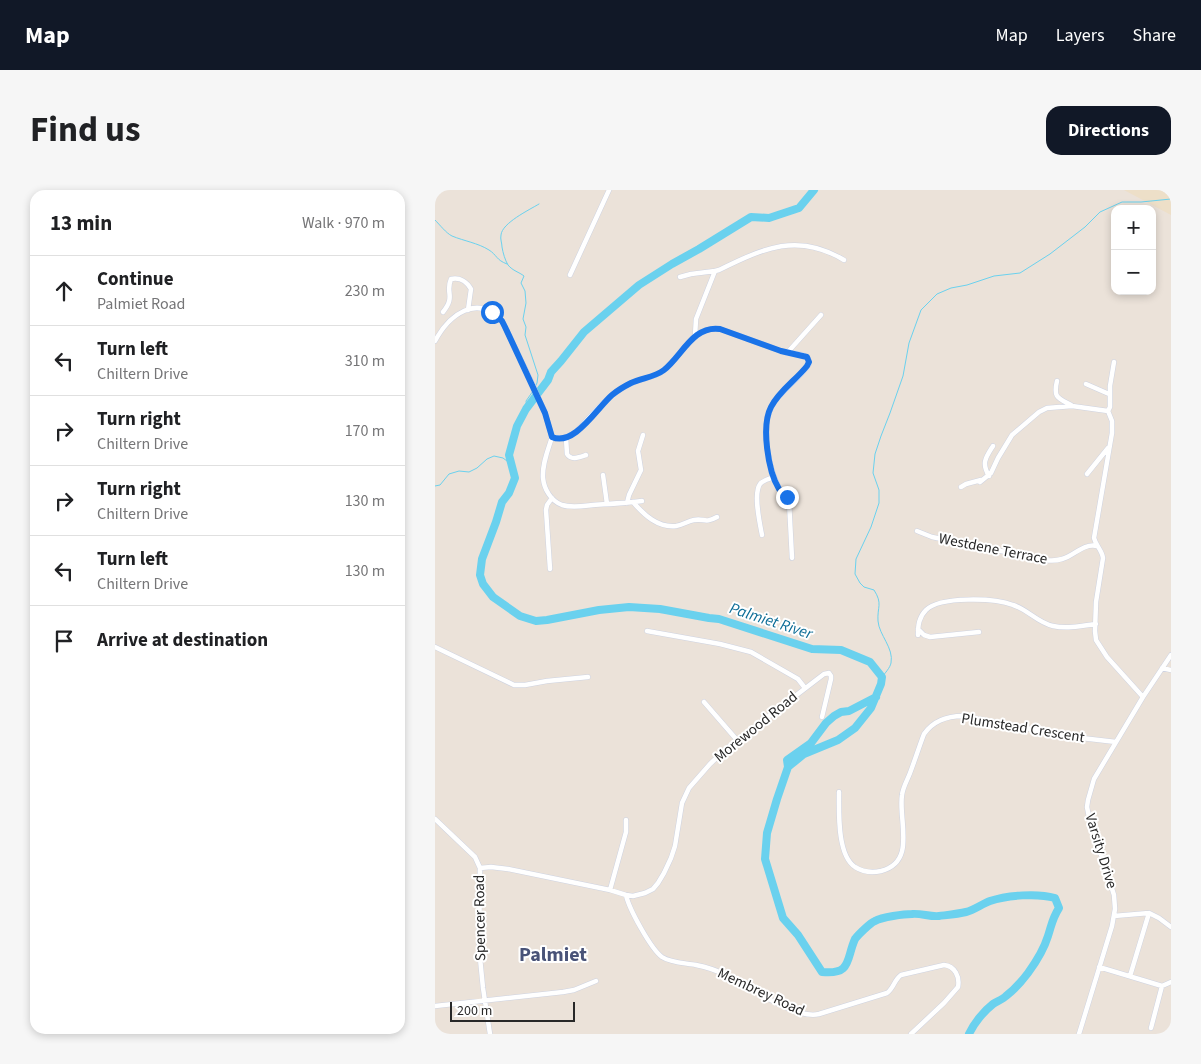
<!DOCTYPE html>
<html lang="en">
<head>
<meta charset="utf-8">
<style>
  body { margin:0; font-family:"Source Sans 3",sans-serif; background:#f6f6f6; color:#202124 }
  .controls { position:absolute; right:15px; top:15px; display:grid; overflow:hidden; border-radius:10px; box-shadow:0 2px 8px #0003 }
  .controls button { width:45px; height:45px; display:grid; place-items:center; padding:0; border:0; border-bottom:1px solid #e0e0e0; background:#fff; color:#202124; font:25px sans-serif }
  .scale { position:absolute; left:15px; bottom:12px; width:125px; box-sizing:border-box; padding-left:5px; border:2px solid #282828; border-top:0; font-size:14px; line-height:18px; white-space:nowrap; color:#282828; -webkit-text-stroke:4px #fff; paint-order:stroke }
  .stop { position:absolute; width:15px; height:15px; margin:-11px; border:4px solid #1a73e8; border-radius:50%; background:#fff }
  .stop.end { background:#1a73e8; border-color:#fff; box-shadow:0 1px 5px #0008 }
  .list { margin:0; padding:0; list-style:none }
  h2 { display:flex; justify-content:space-between; align-items:center; height:65px; margin:0; padding:0 20px; font-size:21px }
  h2 small { font-size:16px; font-weight:400; color:#757577 }
  .list li { display:grid; grid-template-columns:32px 1fr auto; gap:15px; align-items:center; box-sizing:border-box; height:70px; padding:0 20px; border-top:1px solid #e0e0e0 }
  .list b { display:block; font-size:19px; white-space:nowrap }
  .list p { margin:0; font-size:16px; white-space:nowrap; color:#757577 }
  .list em { font-size:16px; font-style:normal; color:#757577 }
  .icon { flex:none; width:28px; height:28px; fill:none; stroke:currentColor; stroke-width:2; stroke-linecap:round; stroke-linejoin:round }
  .map { position:relative; flex:none; width:736px; height:844px; overflow:hidden; border-radius:15px }
  header { display:flex; align-items:center; gap:30px; box-sizing:border-box; height:70px; padding:0 25px; background:#111827; color:#fff }
  header strong { font-size:24px }
  nav { display:flex; gap:28px; margin-inline-start:auto; font-size:18px }
  .intro { display:flex; align-items:center; justify-content:space-between; box-sizing:border-box; height:120px; padding:0 30px }
  h1 { margin:0; font-size:35px }
  .button { padding:12px 22px; border-radius:15px; background:#111827; color:#fff; font-size:18px; font-weight:700 }
  main { display:flex; gap:30px; padding:0 30px }
  aside { flex:1; background:#fff; border-radius:15px; box-shadow:0 2px 8px #0003 }
  .map>svg:first-child { display:block }
  .education { fill:#eddfc8 }
  .lines { fill:none; stroke-linecap:round; stroke-linejoin:round }
  .stream { stroke:#6ad1ee; stroke-width:1 }
  .river { stroke:#6ad1ee; stroke-width:8 }
  .minor-casing { stroke:#ced3e1; stroke-width:5.5 }
  .minor { stroke:#fff; stroke-width:4.5 }
  .route { stroke:#1a73e8; stroke-width:6 }
  .labels { text-anchor:middle; dominant-baseline:central; stroke-width:4; stroke-linejoin:round; paint-order:stroke }
  .street-label { font-size:15px; fill:#282828; stroke:#fff }
  .water-label { font-size:16px; font-style:italic; fill:#0d6d97; stroke:#fff }
  .district-label { font-size:20px; font-weight:bold; fill:#495378; stroke:#fff }
</style>
</head>
<body>
<header>
<strong>Map</strong>
<nav><a>Map</a><a>Layers</a><a>Share</a></nav>
</header>
<div class="intro"><h1>Find us</h1><a class="button">Directions</a></div>
<main>
<aside>
<h2>13 min<small>Walk · 970 m</small></h2>
<ul class="list">
<li><svg class="icon" aria-label="ahead" viewBox="0 0 24 24"><path d="M12 20V5M6 11l6-6 6 6"/></svg><div><b>Continue</b><p>Palmiet Road</p></div><em>230 m</em></li>
<li><svg class="icon" aria-label="left" viewBox="0 0 24 24"><path d="M17 20v-9H6M10 6l-5 5 5 5"/></svg><div><b>Turn left</b><p>Chiltern Drive</p></div><em>310 m</em></li>
<li><svg class="icon" aria-label="right" viewBox="0 0 24 24"><path d="M7 20v-9h11M14 6l5 5-5 5"/></svg><div><b>Turn right</b><p>Chiltern Drive</p></div><em>170 m</em></li>
<li><svg class="icon" aria-label="right" viewBox="0 0 24 24"><path d="M7 20v-9h11M14 6l5 5-5 5"/></svg><div><b>Turn right</b><p>Chiltern Drive</p></div><em>130 m</em></li>
<li><svg class="icon" aria-label="left" viewBox="0 0 24 24"><path d="M17 20v-9H6M10 6l-5 5 5 5"/></svg><div><b>Turn left</b><p>Chiltern Drive</p></div><em>130 m</em></li>
<li><svg class="icon" aria-label="arrive" viewBox="0 0 24 24"><path d="M6 21V4h12l-3 4 3 4H6"/></svg><div><b>Arrive at destination</b></div></li>
</ul>
</aside>
<div class="map">
<svg width="736" height="844" viewBox="0 0 736 844">
  <rect width="100%" height="100%" fill="#ebe2d9"/>
  <path class="education" d="M689 0H736V25Z"/>
  <g class="lines">
    <path class="stream" d="M0 30C5 35 11 43 17 46 29 51 43 53 54 60 62 65 61 70 72 74
      M100 197 102 193 103 185 90 145 91 137 88 129 91 113 90 101 86 93 89 86C84 82 78 81 73 75 70 70 68 63 67 57 67 53 65 49 66 45 67 33 94 20 104 14
      M92 218 91 211 98 201
      M0 296 5 295 14 284 24 281 34 282 42 278 52 269 59 266 68 268 76 274
      M447 487C450 483 455 478 456 473 459 458 444 445 443 431 442 417 448 414 439 400L429 397 425 393 420 384 421 369 436 337 444 313V300L438 283 440 264 446 246 455 223 468 186 474 153 486 120 502 104 516 98 532 95 559 86 585 83 615 64 650 37 665 22 687 12H706L736 9"/>
    <path class="river" d="M379 0 364 18 334 28 316 27 264 59 237 74 204 95 149 142 126 171 116 182 113 190 91 219 82 236 74 265 80 288 74 303 67 312 61 332 47 369 45 385 48 394 58 407 85 426 101 431 112 430 164 420 194 417 225 419 274 428 284 429 377 459 406 460 435 472 447 487 446 494 436 518 420 538 403 550 369 564 353 577 342 609 332 643 330 669 348 728 363 745 387 782C417 785 411 769 420 749 423 745 435 733 440 731 447 727 469 724 477 724 486 723 495 727 504 726 512 725 523 724 531 722 539 720 547 714 555 711 572 705 603 703 620 708L624 718C617 729 617 734 613 746 609 759 601 772 593 783 587 791 579 800 571 806 568 809 563 811 558 814 549 821 539 833 534 844
      M353 577 352 570 376 553 391 533 399 526 406 522 414 521 441 507"/>
    <g class="minor-casing">
      <path id="minor" d="M135 85 174 0
        M245 87 256 84 280 81
        M8 122C21 106 10 103 16 89 25 87 32 92 36 99L33 120
        M260 146 261 129 280 81 284 80C329 58 363 42 409 70
        M0 151C14 125 42 103 67 131L96 191 110 223 117 247
        M352 163 386 125
        M679 172 675 196V217L673 221 677 231V243L659 348C661 356 667 360 668 368L661 412 660 441 661 450 672 467 708 507
        M622 191C618 208 623 208 636 215
        M651 194 674 204
        M117 247C126 250 133 247 141 242 156 226 172 206 192 195 203 189 218 188 228 181 247 166 258 135 285 139L346 161 368 165 373 168 374 174C365 188 350 198 340 211 324 231 333 275 343 296 346 303 352 305 354 311L357 368
        M117 247C113 260 107 274 108 288 109 299 116 311 127 315 137 318 148 316 158 315 174 314 191 313 207 311
        M131 248 132 264C136 271 145 267 151 265
        M652 284 673 258
        M168 285 172 314
        M554 286C546 273 551 267 558 256
        M545 292 556 283 563 268 577 245 604 222 612 218 637 216 673 221
        M526 297 531 294 546 290
        M198 312C209 325 223 338 241 336 248 335 253 331 259 330 270 328 269 334 282 327
        M192 313 194 305 206 280 203 261 208 245
        M482 341 497 347 610 370C616 371 621 371 627 369 639 366 648 353 662 356
        M327 345C325 334 318 304 325 294 328 290 335 289 339 287
        M115 379 111 320 112 315 117 308
        M483 439 489 445 495 447 544 442
        M212 441 285 454 316 462 363 489 370 498
        M483 445C483 435 484 427 491 420 505 406 560 408 578 415 592 419 603 433 618 436 632 439 647 436 661 434
        M0 457 79 495H90L112 491 153 487
        M727 478 736 480
        M269 512 302 550
        M404 602C404 622 402 665 420 677 428 682 437 683 446 681 482 672 463 630 467 605 468 597 472 591 475 583 480 570 484 557 489 544 498 531 512 526 528 526L638 547 681 552
        M0 629 40 667 45 678 44 758 48 798 55 844
        M45 678 56 677 73 679 175 700 191 705 198 706 210 703 218 699 223 693 229 683 236 668 240 656 247 613 254 598 275 574 291 559 389 484 394 483 396 486V489L387 527
        M175 700 191 642V630
        M191 705C194 719 216 759 227 767 236 773 251 773 261 775 272 777 283 781 293 786 315 797 361 830 384 824L452 803C459 798 459 790 466 785L509 775C520 776 525 787 523 797L509 813 476 844
        M679 726 714 723 724 728 736 737
        M664 777 727 796 736 792
        M695 786 714 723
        M0 816 128 802 139 800 161 791
        M716 838 727 796
        M644 844 677 736 680 719 679 705 654 627 652 617 653 610 659 589 708 507 736 465"/>
    </g>
    <use href="#minor" class="minor"/>
  </g>
  <g class="lines">
    <path class="route" d="M57 122 67 131 70 137 110 223 117 247C139 257 162 218 177 205 183 200 190 196 196 193 207 188 220 187 229 180 247 166 258 135 285 139L346 161 372 167 374 172 372 176C361 190 344 201 336 217 326 236 333 281 344 299 346 303 349 304 352 307"/>
  </g>
  <g class="labels">
    <g class="street-label">
      <text transform="translate(558 359) rotate(11)">Westdene Terrace</text>
      <text transform="translate(321 537) rotate(-39)">Morewood Road</text>
      <text transform="translate(588 538) rotate(9)">Plumstead Crescent</text>
      <text transform="translate(666 661) rotate(73)">Varsity Drive</text>
      <text transform="translate(45 728) rotate(-91)">Spencer Road</text>
      <text transform="translate(326 802) rotate(25)">Membrey Road</text>
    </g>
    <g class="water-label">
      <text transform="translate(336 431) rotate(18)">Palmiet River</text>
    </g>
    <g class="district-label">
      <text x="118" y="765">Palmiet</text>
    </g>
  </g>
</svg>
<div class="controls">
<button>+</button>
<button>−</button>
</div>
<div class="scale">200 m</div>
<div class="stop" style="left:57px;top:122px"></div>
<div class="stop end" style="left:352px;top:307px"></div>
</div>
</main>
</body>
</html>
